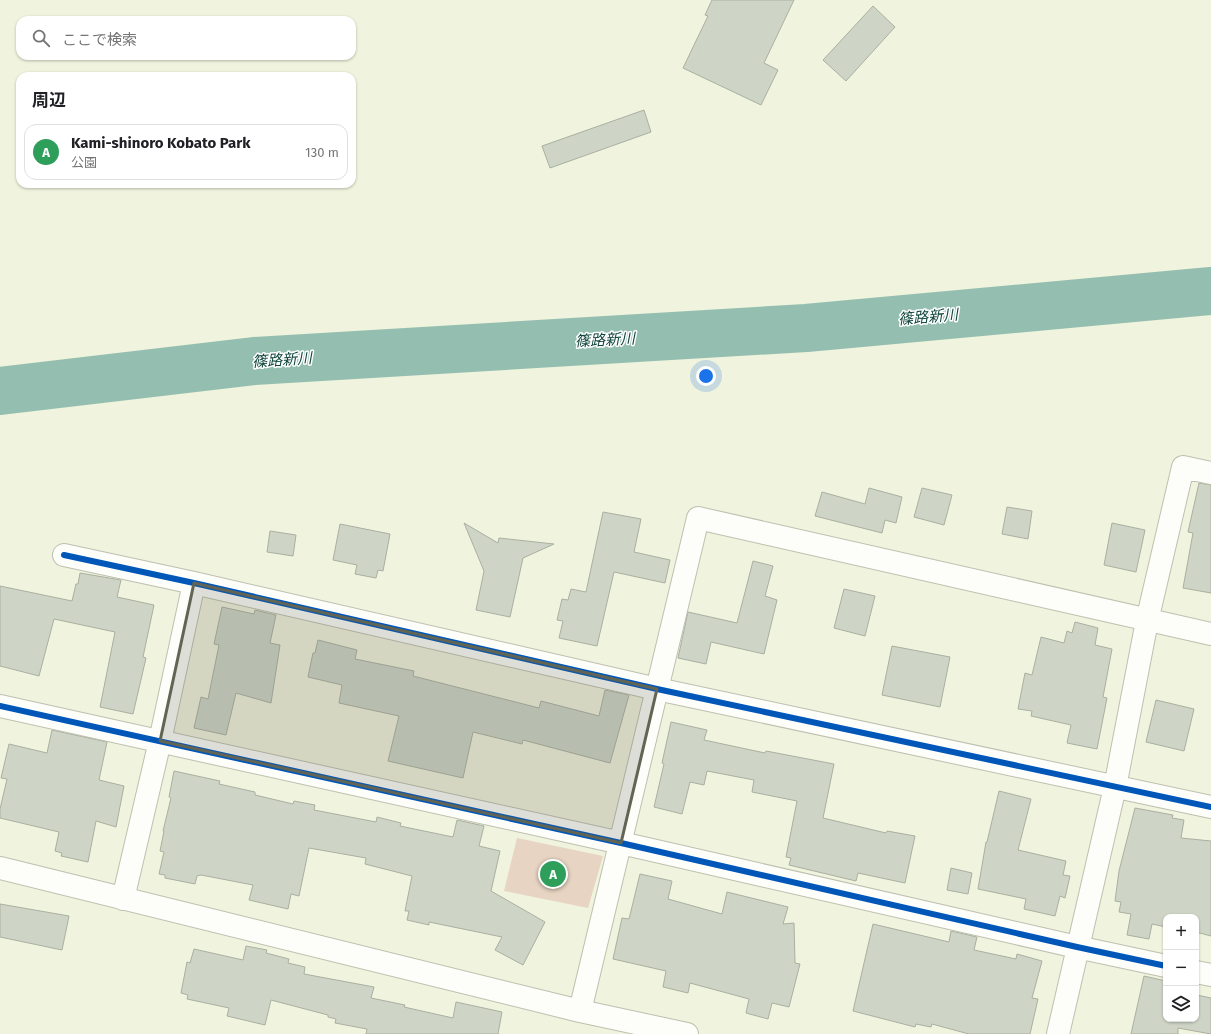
<!DOCTYPE html>
<html lang="ja">
<head>
<meta charset="utf-8">
<style>
  body { margin:0; font-family:"Fira Sans","Noto Sans JP",sans-serif; background:#f2f2f2; color:#202124 }
  .controls { position:absolute; right:12px; bottom:12px; display:grid; overflow:hidden; border-radius:8px; box-shadow:0 1px 3px #0004 }
  .controls button { width:36px; height:36px; display:grid; place-items:center; padding:0; border:0; border-bottom:1px solid #e0e0e0; background:#fff; color:#202124; font:20px sans-serif }
  .you { position:absolute; left:706px; top:376px; width:14px; height:14px; margin:-10px; border:3px solid #fff; border-radius:50%; background:#1a73e8; box-shadow:0 0 0 6px #1a73e833 }
  .badge { display:grid; place-items:center; width:26px; height:26px; border-radius:50%; background:#111827; color:#fff; font-size:13px; font-weight:700 }
  .pin { position:absolute; translate:-50% -50%; border:2px solid #fff; box-shadow:0 1px 4px #0006 }
  .list { margin:0; padding:0; list-style:none }
  h2 { display:flex; justify-content:space-between; align-items:center; height:52px; margin:0; padding:0 16px; font-size:17px }
  h2 small { font-size:13px; font-weight:400; color:#757577 }
  .list li { display:grid; grid-template-columns:26px 1fr auto; gap:12px; align-items:center; box-sizing:border-box; height:56px; margin:0 8px 8px; padding:0 8px; border:1px solid #e0e0e0; border-radius:12px }
  .list b { display:block; font-size:15px; white-space:nowrap }
  .list p { margin:0; font-size:13px; white-space:nowrap; color:#757577 }
  .list em { font-size:13px; font-style:normal; color:#757577 }
  .icon { flex:none; width:22px; height:22px; fill:none; stroke:currentColor; stroke-width:2; stroke-linecap:round; stroke-linejoin:round }
  .map { position:relative; flex:none; width:1211px; height:1034px; overflow:hidden }
  .search { position:absolute; background:#fff; box-shadow:0 1px 3px #0004; left:16px; top:16px; width:340px; height:44px; display:flex; align-items:center; gap:10px; box-sizing:border-box; padding:0 14px; border-radius:12px; color:#757577; font-size:15px }
  .panel { position:absolute; background:#fff; box-shadow:0 1px 3px #0004; left:16px; top:72px; width:340px; height:116px; border-radius:12px }
  .map>svg:first-child { display:block }
  .green { fill:#e7d4c2 }
  .lines { fill:none; stroke-linecap:round; stroke-linejoin:round }
  .river { stroke:#94bfb0; stroke-width:48 }
  .building { fill:#ced5c6; stroke:#aab0a1 }
  .minor-casing { stroke:#bec0af; stroke-width:24 }
  .minor { stroke:#fdfdfa; stroke-width:22 }
  .cycleway-casing { stroke:#fff; stroke-width:8 }
  .cycleway { stroke:#0057b8; stroke-width:6 }
  .marked { fill:#626454; fill-opacity:0.2; stroke:#626454; stroke-width:3; stroke-linejoin:round }
  .labels { text-anchor:middle; dominant-baseline:central; stroke-width:3; stroke-linejoin:round; paint-order:stroke }
  .water-label { font-size:15px; font-style:italic; fill:#10463d; stroke:#fff }
</style>
</head>
<body>
<div class="map">
<svg width="1211" height="1034" viewBox="0 0 1211 1034">
  <rect width="100%" height="100%" fill="#f0f3dd"/>
  <path class="green" d="M517 838 603 856 588 908 504 891Z"/>
  <g class="lines">
    <path class="river" d="M0 391 254 361 806 328 1211 291"/>
  </g>
  <path class="building" d="M712 0H794L764 63 778 70 761 105 683 68 708 16 705 15Z
    M873 6 895 27 846 81 823 60Z
    M644 110 651 132 550 168 542 146Z
    M1199 483 1211 485V593L1183 588 1193 533 1188 532Z
    M869 488 902 497 896 523 885 520 882 533 815 516 822 492 865 504Z
    M922 488 952 495 944 525 914 517Z
    M1007 507 1032 511 1028 539 1002 534Z
    M603 512 641 519 634 552 670 560 665 583 614 572 597 646 559 638 563 621 557 620 562 599 568 600 571 589 586 592Z
    M464 523 498 543 499 538 554 544 523 558 510 617 476 610 484 571Z
    M1112 523 1145 530 1136 572 1104 565Z
    M340 524 390 534 383 571 378 570 376 578 355 574 357 565 333 560Z
    M270 531 296 535 293 556 267 552Z
    M753 561 773 566 765 596 777 600 764 654 711 642 706 664 678 658 688 612 737 623Z
    M80 573 121 580 117 597 154 605 143 657 146 658 133 714 100 707 115 632 54 619 39 676 0 666V586L72 601 76 584H78Z
    M844 589 875 596 865 636 834 628Z
    M222 607 254 614 255 610 276 615 270 643 280 645 271 703 236 693 226 735 194 728 201 697 208 699 219 645 214 644Z
    M1075 622 1098 628 1095 645 1112 649 1103 697 1107 698 1097 749 1067 743 1071 725 1031 716 1032 711 1018 709 1025 673 1032 675 1041 637 1064 643 1067 631 1072 633Z
    M318 640 357 650 355 659 414 671 413 676 539 708 541 701 599 716 605 690 629 695 610 763 523 740 522 744 473 732 463 778 388 761 399 716 339 703 342 685 308 677 313 653H315Z
    M892 646 950 657 940 707 882 695Z
    M1156 700 1194 709 1184 751 1146 742Z
    M671 722 707 730 704 740 765 753 766 751 834 764 823 818 886 833 887 831 915 836 905 883 858 873 856 881 789 865 791 858 786 857 797 801 752 792 754 780 707 771 704 785 690 782 682 814 654 807 664 764 662 763Z
    M52 730 107 742 99 780 124 786 116 827 96 821 88 862 61 856 62 853 55 851 59 832 0 818V809L7 779 1 778 9 744 47 753Z
    M174 771 220 781 219 784 255 792V795L293 804 294 801 315 805 314 810 376 822 377 817 401 823 400 826 453 837 457 820 484 826 479 846 500 851 491 891 545 922 523 965 495 950 502 937 429 922V925L407 920 409 911H405L412 876 365 864 366 858 309 848 299 896 291 894 288 909 249 900 253 885 201 875 197 876 195 884 165 878V875L159 874 164 852 160 851 164 831H163L171 798 169 797Z
    M999 791 1031 799 1018 850 1066 861 1063 875 1070 876 1065 898 1060 896 1055 916 1024 909 1026 899 978 889 986 842H987Z
    M1135 808 1173 815 1172 818 1184 820 1181 838 1211 841V936L1196 932V917H1166V927L1152 924 1149 939 1127 935 1131 914 1119 912 1121 902 1115 901 1119 871Z
    M951 868 972 873 968 894 947 890Z
    M640 874 672 881 668 899 722 914 727 892 788 907 783 924 794 923 795 963 800 964 789 1007 772 1003 768 1019 746 1013 749 999 690 983 688 993 663 987 666 971 613 959 622 918 629 919Z
    M0 904 69 916 62 950 0 937Z
    M873 924 949 942 951 931 977 937 974 950 1016 959 1017 954 1042 961 1032 998 1038 999 1030 1034H969L932 1024 931 1027 916 1024 915 1027 853 1011Z
    M246 946 267 950 266 953 289 959 288 963 305 967 304 974 374 987 371 998 405 1005 404 1007 453 1018 456 1002 502 1012 498 1034H366L367 1029 335 1023 336 1019 328 1017V1015L271 1000 265 1025 227 1016 229 1008 187 999 188 995 181 993 187 962 190 963 194 949 243 960Z
    M1144 976 1166 981V1019H1196V988L1198 989 1197 995 1211 998V1034L1178 1028V1034H1131Z"/>
  <g class="lines">
    <g class="minor-casing">
      <path id="minor" d="M64 555 194 583 657 689 1211 807
        M0 706 621 843 1077 947 1166 966
        M0 868 580 1011 687 1034
        M123 899 160 741 194 583
        M1196 972 1211 975
        M580 1011 698 518 1211 634
        M1058 1034 1115 787 1147 621 1183 467 1211 473"/>
    </g>
    <use href="#minor" class="minor"/>
    <g class="cycleway-casing">
      <path id="cycleway" d="M64 555 194 583 657 689 1211 807
        M0 706 621 843 1077 947 1166 966"/>
    </g>
    <use href="#cycleway" class="cycleway"/>
  </g>
  <path class="marked" d="M194 583 657 689 621 843 160 741Z"/>
  <g class="labels">
    <g class="water-label">
      <text transform="translate(928 317) rotate(-5)">篠路新川</text>
      <text transform="translate(605 340) rotate(-3)">篠路新川</text>
      <text transform="translate(282 360) rotate(-4)">篠路新川</text>
    </g>
  </g>
</svg>
<div class="controls">
<button>+</button>
<button>−</button>
<button><svg class="icon" aria-label="layers" viewBox="0 0 24 24"><path d="M12 4l9 5-9 5-9-5zM3 14l9 5 9-5"/></svg></button>
</div>
<div class="you"></div>
<div class="pin badge" style="left:553px;top:874px;background:#2e9e5b">A</div>
<div class="search"><svg class="icon" aria-label="search" viewBox="0 0 24 24"><circle cx="10" cy="10" r="6"/><path d="M15 15l6 6"/></svg>ここで検索</div>
<section class="panel">
<h2>周辺<small></small></h2>
<ul class="list">
<li><span class="badge" style="background:#2e9e5b">A</span><div><b>Kami-shinoro Kobato Park</b><p>公園</p></div><em>130 m</em></li>
</ul>
</section>
</div>
</body>
</html>
